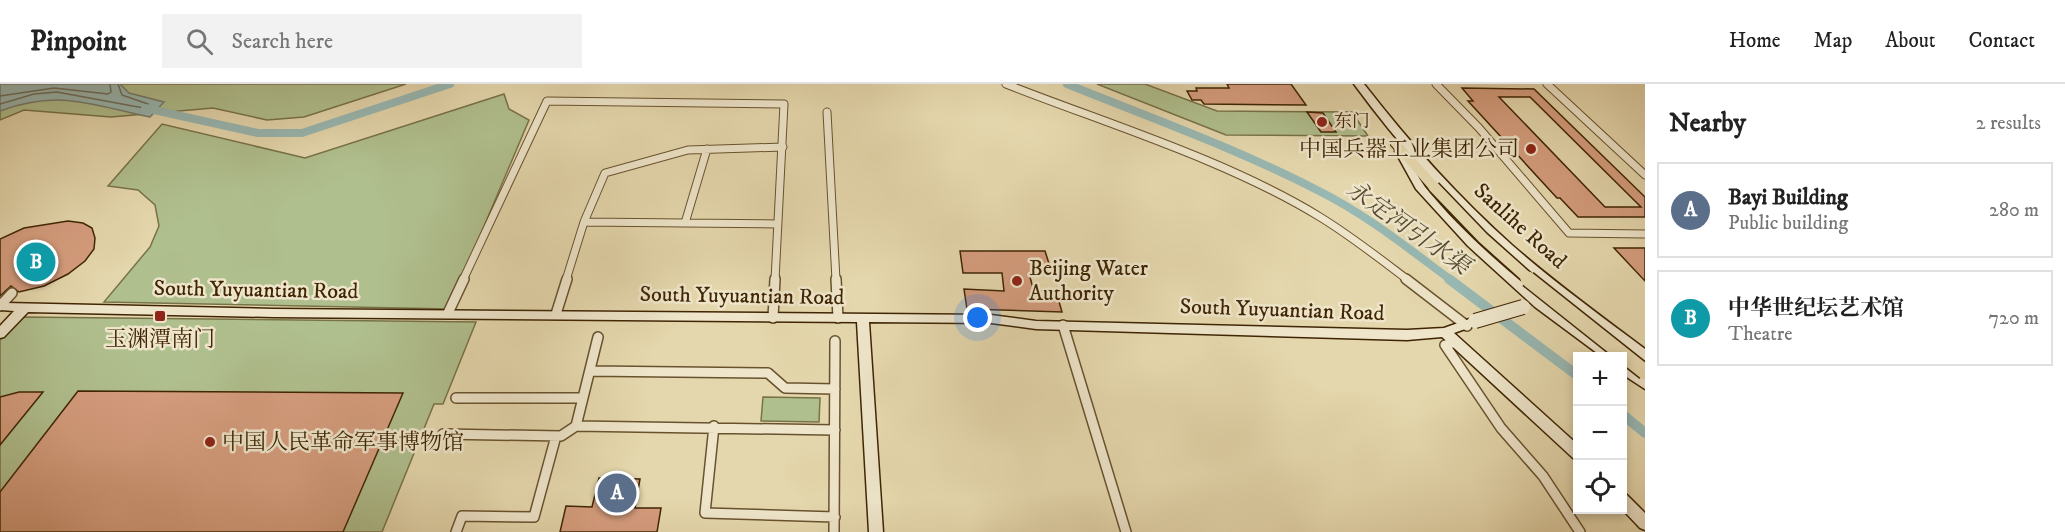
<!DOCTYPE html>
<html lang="en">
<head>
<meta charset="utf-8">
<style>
  body { margin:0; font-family:"IM FELL DW Pica","Noto Serif SC",serif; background:#f2f2f2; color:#222 }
  .controls { position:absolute; right:18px; bottom:18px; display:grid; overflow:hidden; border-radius:0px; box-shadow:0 3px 9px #0003 }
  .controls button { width:54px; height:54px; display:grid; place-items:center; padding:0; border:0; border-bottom:2px solid #e0e0e0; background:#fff; color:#222; font:30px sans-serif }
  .you { position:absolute; left:978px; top:234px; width:21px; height:21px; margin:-15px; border:4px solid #fff; border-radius:50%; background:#1a73e8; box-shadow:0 0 0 9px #1a73e833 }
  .badge { display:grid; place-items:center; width:39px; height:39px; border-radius:50%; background:#1a73e8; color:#fff; font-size:20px; font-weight:700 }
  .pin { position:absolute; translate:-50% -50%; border:3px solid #fff; box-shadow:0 2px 6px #0006 }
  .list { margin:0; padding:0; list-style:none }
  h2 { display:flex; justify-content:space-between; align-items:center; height:78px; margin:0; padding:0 24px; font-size:26px }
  h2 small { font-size:20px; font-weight:400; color:#767676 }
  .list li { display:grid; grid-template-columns:39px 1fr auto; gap:18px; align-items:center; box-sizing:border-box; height:96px; margin:0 12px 12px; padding:0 12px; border:2px solid #e0e0e0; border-radius:0px }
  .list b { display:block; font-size:22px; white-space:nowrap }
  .list p { margin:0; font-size:20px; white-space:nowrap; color:#767676 }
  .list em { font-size:20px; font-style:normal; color:#767676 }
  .icon { flex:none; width:33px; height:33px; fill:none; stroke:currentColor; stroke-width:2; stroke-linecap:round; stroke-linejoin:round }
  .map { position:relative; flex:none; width:1645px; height:448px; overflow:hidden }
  header { display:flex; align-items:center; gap:36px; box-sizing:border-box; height:84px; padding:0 30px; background:#fff; border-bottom:2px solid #e0e0e0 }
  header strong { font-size:28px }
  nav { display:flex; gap:33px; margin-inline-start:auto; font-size:21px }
  .search { width:420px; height:54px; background:#f2f2f2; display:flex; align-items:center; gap:15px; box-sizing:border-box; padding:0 21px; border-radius:0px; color:#767676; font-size:22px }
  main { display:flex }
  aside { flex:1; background:#fff }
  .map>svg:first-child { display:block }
  .green { fill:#b0bf8e; stroke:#787249; stroke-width:1.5 }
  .water { fill:#98b8b3; stroke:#747d6d; stroke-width:1.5 }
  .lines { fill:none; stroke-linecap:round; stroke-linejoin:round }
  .shore { stroke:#6c6e5c; stroke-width:1.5 }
  .canal-far1 { stroke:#98b8b3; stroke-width:8 }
  .canal { stroke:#98b8b3; stroke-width:10 }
  .building { fill:#d59d7e; stroke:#3f2504; stroke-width:1.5; fill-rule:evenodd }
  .street-far1-casing { stroke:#68522e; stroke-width:9 }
  .street-casing { stroke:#68522e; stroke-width:12 }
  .secondary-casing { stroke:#3f2504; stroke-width:3 }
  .primary-casing { stroke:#3f2504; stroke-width:2 }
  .street-far1 { stroke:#eee5ca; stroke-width:7 }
  .street { stroke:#eee5ca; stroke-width:9 }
  .secondary { fill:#eee5ca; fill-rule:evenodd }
  .primary { fill:#e5d7ad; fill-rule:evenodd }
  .secondary-bridge-casing { stroke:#3f2504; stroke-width:16; stroke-linecap:butt }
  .primary-bridge-far1-casing { stroke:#3f2504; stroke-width:14; stroke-linecap:butt }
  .primary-bridge-casing { stroke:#3f2504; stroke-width:18; stroke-linecap:butt }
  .secondary-bridge { stroke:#eee5ca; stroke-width:14 }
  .primary-bridge-far1 { stroke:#e5d7ad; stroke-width:11 }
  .primary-bridge { stroke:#e5d7ad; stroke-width:15 }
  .poi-dot { fill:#8f2418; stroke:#eee5ca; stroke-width:2 }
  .labels { text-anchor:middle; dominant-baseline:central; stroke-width:5; stroke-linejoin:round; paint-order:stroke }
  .far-poi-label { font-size:18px; fill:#3f2504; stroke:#eee5ca; text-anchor:start }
  .poi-label { font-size:22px; fill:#3f2504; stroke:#eee5ca; text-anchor:start }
  .street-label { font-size:22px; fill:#3f2504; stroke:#eee5ca }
  .water-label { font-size:24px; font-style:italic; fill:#554a30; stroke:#eee5ca }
</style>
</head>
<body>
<header>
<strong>Pinpoint</strong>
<div class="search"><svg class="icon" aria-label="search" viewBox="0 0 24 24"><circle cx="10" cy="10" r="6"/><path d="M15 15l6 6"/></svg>Search here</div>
<nav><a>Home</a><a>Map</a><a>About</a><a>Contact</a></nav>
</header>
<main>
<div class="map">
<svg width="1645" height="448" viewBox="0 0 1645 448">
  <rect width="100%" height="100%" fill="#e5d7ad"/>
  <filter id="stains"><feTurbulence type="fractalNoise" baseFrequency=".00333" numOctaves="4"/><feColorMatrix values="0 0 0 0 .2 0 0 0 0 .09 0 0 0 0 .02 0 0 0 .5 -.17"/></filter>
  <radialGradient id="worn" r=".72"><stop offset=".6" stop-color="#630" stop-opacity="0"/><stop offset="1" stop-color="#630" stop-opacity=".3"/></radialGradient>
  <path class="green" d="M0 0H406L304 33 267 36 213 24 111 33 24 26 0 36Z
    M1097 0H1145L1217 27 1352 28 1368 52 1226 51Z
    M504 10 509 25 529 36 449 225 104 218 150 163 159 142 155 121 138 106 108 102 162 40 305 74Z
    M21 233 476 238 443 320H434L382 448H0V256Z
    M763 313 820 314 819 338 761 337Z"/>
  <path class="water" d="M0 0H120L129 9 164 18 150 33C92 21 59 5 0 27Z"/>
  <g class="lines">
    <path class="shore" d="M0 12 54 4 108 10 111 8 110 0
      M0 20 34 10 57 8 149 25 148 20 122 11 118 0"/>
    <path class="canal-far1" d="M1067 0C1151 34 1238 65 1319 107 1367 131 1409 165 1451 196
      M145 24 258 49H302L450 0"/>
    <path class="canal" d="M1449 195 1578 292
      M1622 330 1645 349"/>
  </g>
  <path class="building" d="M1227 0H1291L1306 21 1204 20 1201 16H1192L1187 7H1197L1196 4H1229Z
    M1462 4 1534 5 1645 113V133H1578L1560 114H1557L1468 17H1473ZM1499 13H1530L1641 123H1605Z
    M1307 28 1323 29 1336 48H1321Z
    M68 137 83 139 92 144 95 154 94 165 85 177 68 190 44 202 19 208 11 202 0 212V155L24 144Z
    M1614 164H1645V197Z
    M960 167H1045L1052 189 1029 190 1034 207H1056L1062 228 967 225 964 205 1004 207 1002 189H963Z
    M78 307 403 309 343 448H0V408Z
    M19 308H43L0 361V313Z
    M599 394 640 395 635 424H661L657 448H560L566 422 592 423Z"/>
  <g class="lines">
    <g class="street-far1-casing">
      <path id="street-far1" d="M1006 0C1108 40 1227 76 1320 133 1351 152 1379 174 1408 196
        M1436 0 1479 44 1569 149 1645 150
        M1547 0 1645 91
        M827 28 836 196
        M584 138 685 139 707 65
        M685 139 778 140
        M463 196 547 17 784 20 775 196
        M566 196 584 138 605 89 688 66 783 63"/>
    </g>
    <g class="street-casing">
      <path id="street" d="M836 195 838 234
        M1406 195 1467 242
        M0 222 12 209
        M448 229 464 195
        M556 230 567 195
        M773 234 775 195
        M1063 241 1126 448
        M598 253 576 342 835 346
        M1456 258 1445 261 1501 344 1543 392 1580 448
        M590 287 768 289 785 304 835 305
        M456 314H583
        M714 342 705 429 835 433
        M443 350 561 352 576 342
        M456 448 462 432 534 433 556 352
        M834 448 835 257"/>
    </g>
    <g class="secondary-casing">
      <path id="secondary" d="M1354 0H1364C1409 58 1457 112 1512 161 1554 198 1600 231 1645 265V277L1641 275C1595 240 1548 205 1505 167 1449 117 1398 60 1354 0Z
        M1400 64 1405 67C1411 79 1417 92 1425 103 1477 167 1548 220 1613 269L1615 272H1601L1535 223 1468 162 1416 105 1395 67Z
        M5 219 274 225 991 231 1036 237 1407 246 1444 244 1475 233 1479 234 1481 237 1479 240 1454 249 1578 361V376L1573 374 1442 253 1407 256 1036 245 991 239 869 238 883 448H869L857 238 274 233 28 228 4 253 0 254V242L14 227 1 226V220Z
        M1622 278 1645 293V305L1622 290Z
        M1622 409 1627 411 1645 429V446L1640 444 1622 425Z"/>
    </g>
    <g class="primary-casing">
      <path id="primary" d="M1395 56 1399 57 1438 100 1440 103 1438 106H1430L1391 61V57Z"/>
    </g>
    <use href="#street-far1" class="street-far1"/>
    <use href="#street" class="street"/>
    <use href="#secondary" class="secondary"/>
    <use href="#primary" class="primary"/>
    <g class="secondary-bridge-casing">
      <path id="secondary-bridge" d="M1475 237 1523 223"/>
    </g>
    <g class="primary-bridge-far1-casing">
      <path id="primary-bridge-far1" d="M1434 103 1483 154 1530 196"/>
    </g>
    <g class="primary-bridge-casing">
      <path id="primary-bridge" d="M1528 195 1645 288"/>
    </g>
    <use href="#secondary-bridge" class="secondary-bridge"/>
    <use href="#primary-bridge-far1" class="primary-bridge-far1"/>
    <use href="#primary-bridge" class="primary-bridge"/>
  </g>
  <g class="poi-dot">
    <circle cx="1322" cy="38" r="6"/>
    <circle cx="1531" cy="65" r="6"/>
    <circle cx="1017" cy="197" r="6"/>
    <rect x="154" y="226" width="12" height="12" rx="3"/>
    <circle cx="210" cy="358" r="6"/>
  </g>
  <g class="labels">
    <g class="far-poi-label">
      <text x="1334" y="38">东门</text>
    </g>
    <g class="poi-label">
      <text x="1519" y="65" text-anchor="end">中国兵器工业集团公司</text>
      <text x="1029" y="184">Beijing Water<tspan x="1029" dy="25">Authority</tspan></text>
      <text x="160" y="255" text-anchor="middle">玉渊潭南门</text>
      <text x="222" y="358">中国人民革命军事博物馆</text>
    </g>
    <g class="street-label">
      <text transform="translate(1520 142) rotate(42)">Sanlihe Road</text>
      <text transform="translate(256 206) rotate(1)">South Yuyuantian Road</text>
      <text transform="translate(742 212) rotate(1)">South Yuyuantian Road</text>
      <text transform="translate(1282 226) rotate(2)">South Yuyuantian Road</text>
    </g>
    <g class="water-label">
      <text transform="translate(1408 144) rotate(35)">永定河引水渠</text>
    </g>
  </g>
  <rect width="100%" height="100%" filter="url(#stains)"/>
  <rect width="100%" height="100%" fill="url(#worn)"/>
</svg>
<div class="controls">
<button>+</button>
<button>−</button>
<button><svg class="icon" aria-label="locate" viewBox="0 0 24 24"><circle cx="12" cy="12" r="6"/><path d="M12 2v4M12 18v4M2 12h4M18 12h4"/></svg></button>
</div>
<div class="you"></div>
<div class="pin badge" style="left:617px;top:409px;background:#5c6f8a">A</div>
<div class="pin badge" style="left:36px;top:178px;background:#0f9aa8">B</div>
</div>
<aside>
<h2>Nearby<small>2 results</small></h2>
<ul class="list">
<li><span class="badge" style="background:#5c6f8a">A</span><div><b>Bayi Building</b><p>Public building</p></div><em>280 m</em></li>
<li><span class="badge" style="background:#0f9aa8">B</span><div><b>中华世纪坛艺术馆</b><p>Theatre</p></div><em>720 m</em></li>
</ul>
</aside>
</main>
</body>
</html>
